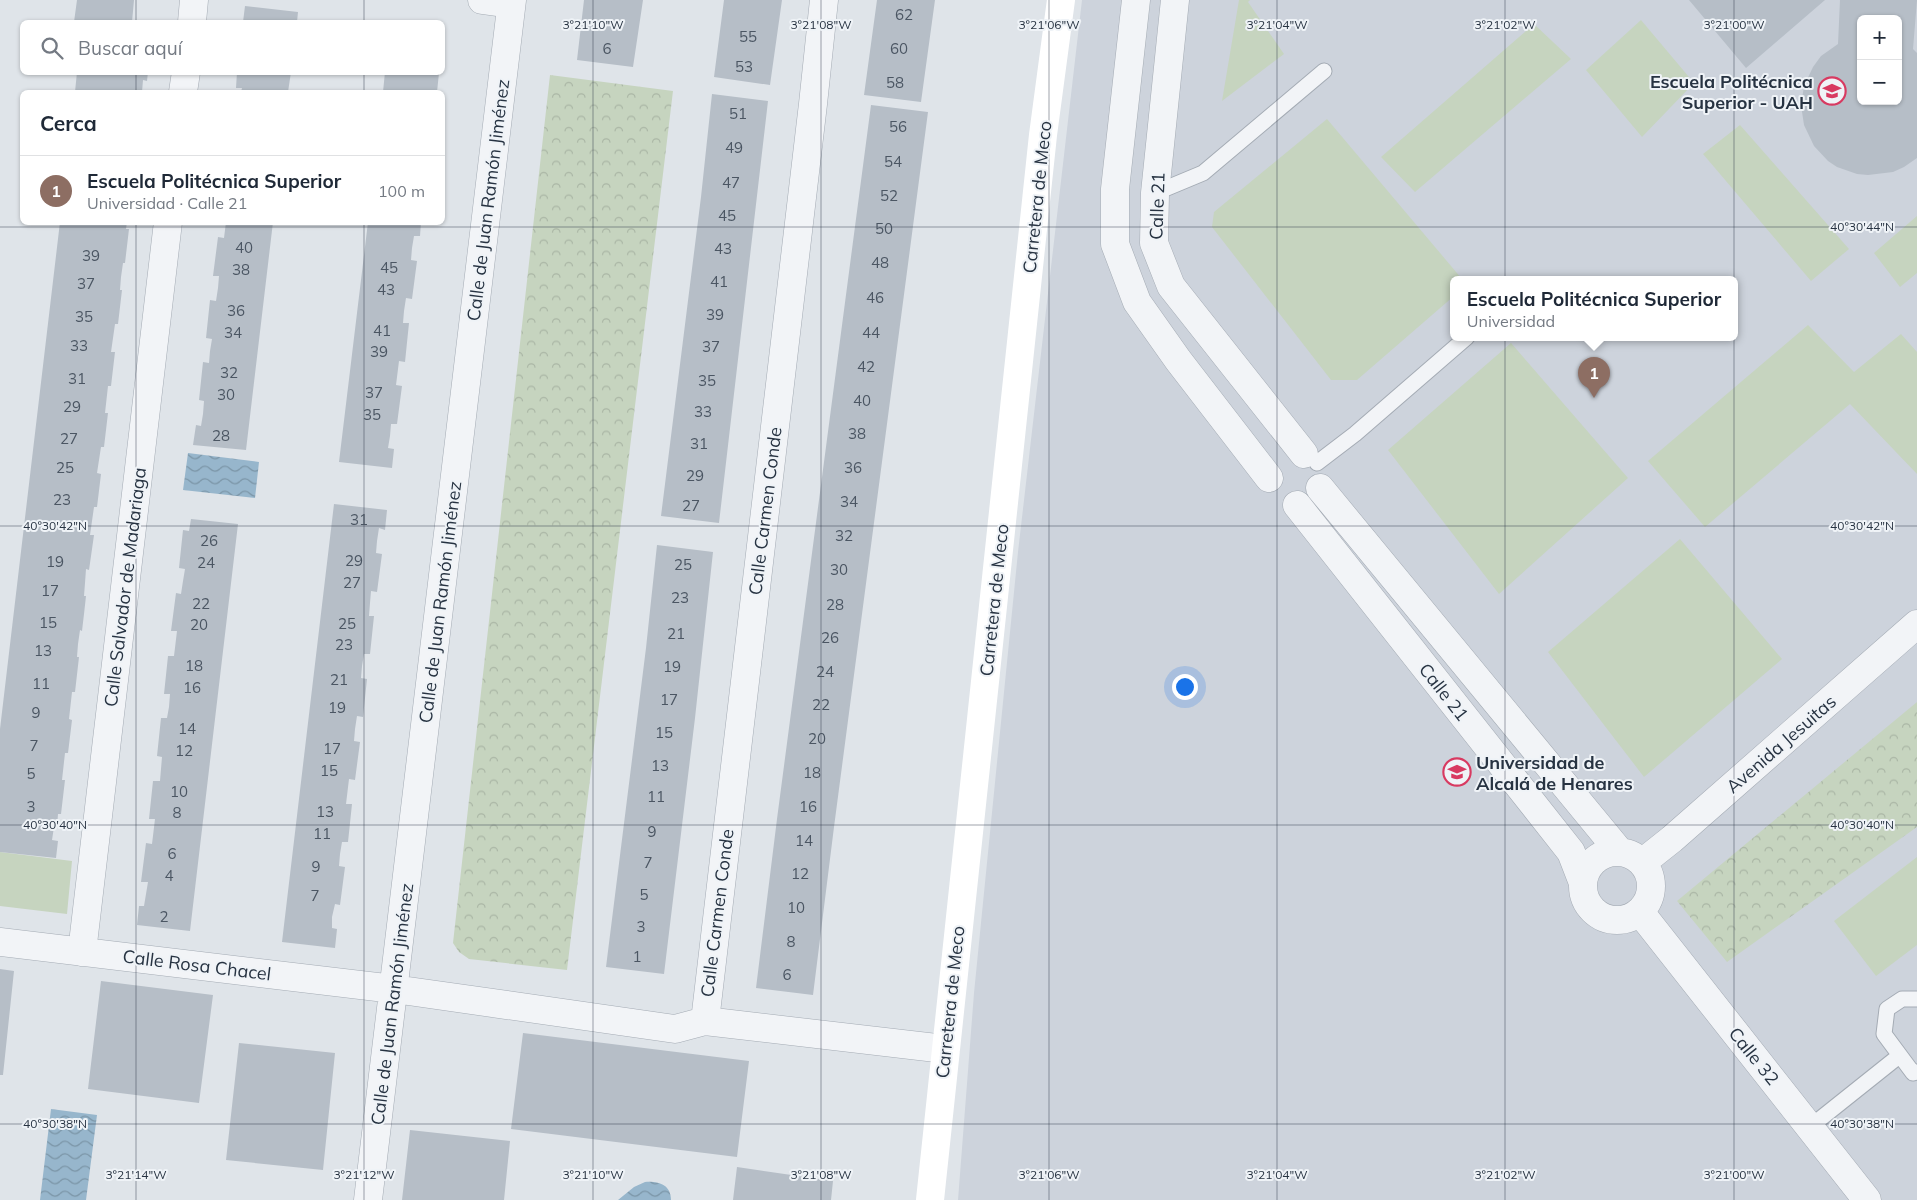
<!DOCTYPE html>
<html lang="es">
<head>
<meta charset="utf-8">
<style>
  body { margin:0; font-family:Mulish,sans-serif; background:#f6f6f7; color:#1f2937 }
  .controls { position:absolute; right:15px; top:15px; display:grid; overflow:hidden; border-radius:8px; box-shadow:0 1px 4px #0004 }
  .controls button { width:45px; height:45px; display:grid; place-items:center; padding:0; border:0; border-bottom:1px solid #e0e1e3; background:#fff; color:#1f2937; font:25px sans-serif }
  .you { position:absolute; left:1184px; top:686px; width:18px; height:18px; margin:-12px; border:4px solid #fff; border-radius:50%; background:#1a73e8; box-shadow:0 0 0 8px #1a73e833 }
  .badge { display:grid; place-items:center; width:32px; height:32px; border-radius:50%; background:#1a73e8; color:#fff; font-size:16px; font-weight:700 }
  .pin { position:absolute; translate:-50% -41px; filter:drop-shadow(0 1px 2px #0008) }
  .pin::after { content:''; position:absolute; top:26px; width:18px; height:15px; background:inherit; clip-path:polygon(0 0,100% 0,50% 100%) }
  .popup { position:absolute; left:1450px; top:276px; width:288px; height:65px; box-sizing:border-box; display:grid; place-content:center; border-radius:8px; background:#fff; filter:drop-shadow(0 1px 4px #0005); font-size:16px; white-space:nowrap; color:#747a83 }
  .popup b { font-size:19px; color:#1f2937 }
  .popup::after { content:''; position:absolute; left:50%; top:100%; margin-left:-10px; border:10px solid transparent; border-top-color:#fff }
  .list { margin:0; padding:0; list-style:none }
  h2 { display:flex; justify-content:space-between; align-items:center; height:65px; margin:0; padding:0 20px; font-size:21px }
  h2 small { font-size:16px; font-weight:400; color:#747a83 }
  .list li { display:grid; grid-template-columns:32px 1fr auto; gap:15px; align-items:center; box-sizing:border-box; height:70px; padding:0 20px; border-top:1px solid #e0e1e3 }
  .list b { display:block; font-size:19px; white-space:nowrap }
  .list p { margin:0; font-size:16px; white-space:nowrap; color:#747a83 }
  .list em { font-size:16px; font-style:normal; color:#747a83 }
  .icon { flex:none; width:28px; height:28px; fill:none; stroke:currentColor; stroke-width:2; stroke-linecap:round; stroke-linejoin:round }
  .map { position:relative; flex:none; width:1917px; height:1200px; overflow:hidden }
  .search { position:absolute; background:#fff; box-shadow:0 1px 4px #0004; left:20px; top:20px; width:425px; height:55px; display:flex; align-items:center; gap:12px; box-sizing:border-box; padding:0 18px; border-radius:8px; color:#747a83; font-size:19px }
  .panel { position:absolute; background:#fff; box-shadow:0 1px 4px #0004; left:20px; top:90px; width:425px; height:135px; border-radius:8px }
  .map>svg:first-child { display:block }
  .built { fill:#cdd3dc; fill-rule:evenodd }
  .green { fill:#c6d4bf }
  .forest { fill:url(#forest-crowns) }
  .water { fill:url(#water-waves) }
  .building { fill:#b6bec7; fill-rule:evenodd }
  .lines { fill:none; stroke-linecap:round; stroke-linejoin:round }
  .lane-casing { stroke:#a4abb4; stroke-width:17 }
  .street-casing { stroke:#a4abb4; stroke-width:29 }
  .lane { stroke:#f2f4f7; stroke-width:15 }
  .street { stroke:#f2f4f7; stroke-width:28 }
  .secondary { stroke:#fff; stroke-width:28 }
  .ticks { fill:none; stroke:#273342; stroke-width:1; stroke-opacity:0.45 }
  .labels { text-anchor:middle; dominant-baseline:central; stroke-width:4; stroke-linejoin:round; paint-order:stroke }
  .number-label { font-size:15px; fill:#4b5663 }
  .poi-label { font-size:18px; font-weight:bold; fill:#273342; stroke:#eff3f7; text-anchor:end }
  .street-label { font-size:18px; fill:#273342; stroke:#eff3f7 }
  .ticks-label { font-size:12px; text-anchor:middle; fill:#273342; stroke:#eff3f7; stroke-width:4; stroke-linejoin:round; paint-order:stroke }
</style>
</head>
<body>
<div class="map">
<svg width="1917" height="1200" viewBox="0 0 1917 1200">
  <defs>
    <pattern id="forest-crowns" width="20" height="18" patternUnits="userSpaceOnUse" patternTransform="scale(1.25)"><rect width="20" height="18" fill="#c6d4bf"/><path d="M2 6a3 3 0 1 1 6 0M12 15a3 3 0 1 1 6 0" fill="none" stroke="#aab6a5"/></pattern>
    <pattern id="water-waves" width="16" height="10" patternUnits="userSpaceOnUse" patternTransform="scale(1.25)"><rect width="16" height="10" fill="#97b6cc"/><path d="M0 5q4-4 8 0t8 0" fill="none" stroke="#7b95a7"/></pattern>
  </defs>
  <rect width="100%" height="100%" fill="#dfe4e9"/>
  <path class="built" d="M1082 0H1917V1200H958L974 993 1018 552ZM1861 19H1898V101H1861ZM1454 279H1734V337H1454Z"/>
  <path class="green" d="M1239 0H1250L1248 2 1284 54 1222 101Z
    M1641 20 1694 83 1642 137 1586 70Z
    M1534 24 1571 59 1415 192 1381 157Z
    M1327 119 1462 279H1454V296L1357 380H1331L1212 227 1214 212Z
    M1740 125 1849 249 1811 281 1703 154Z
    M1917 216V273L1900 287 1874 253Z
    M1808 325 1854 372 1901 334 1917 352V474L1850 404 1705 527 1648 461Z
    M1511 343 1628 478 1499 594 1388 450Z
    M1680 539 1782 659 1644 777 1548 652Z
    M0 852 72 861 67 914 0 906Z
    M1917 857V945L1876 976 1834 921Z"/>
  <path class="forest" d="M550 75 673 91 567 970 469 959 459 952 453 943Z
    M1917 702V827L1727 962 1677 901Z"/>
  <path class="water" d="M188 453 259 462 255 498 183 490Z
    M51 1109 97 1115 86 1200H40Z
    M645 1182C659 1181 671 1185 671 1200H618L634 1187Z"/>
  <path class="building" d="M77 0H134L132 22H74Z
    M584 0H643L633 67 577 60Z
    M724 0H782L770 85 714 77Z
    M877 0H935L921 102 864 95Z
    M1689 0H1825L1746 68Z
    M1840 0H1917L1913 49 1917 53V158L1904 167 1893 172 1868 175 1857 174 1837 167 1828 161 1814 146 1804 125 1801 105 1804 86 1813 67 1821 56 1838 44ZM1861 19H1898V101H1861Z
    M245 6 298 12 297 22H243Z
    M77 72H148L147 81 143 80 142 92H75Z
    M237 72H291L288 92H241L242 88H236Z
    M385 72 439 73 437 92H383Z
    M712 94 768 101 719 523 661 516 701 197Z
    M871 105 928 112 834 827 813 995 756 988 777 819Z
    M60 222H127L126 229H129L125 263H123L121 277 120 290H122L118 324H115L111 352H115L111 386H108L105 413H108L104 447H101L97 473 101 474 97 507H94L90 535H94L89 570 86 569 85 583 84 596H86L84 614 82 631 80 630 78 644 77 657H79L75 692H72L69 719 72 720 68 753H65L62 780H65L61 814H58L57 827H54L52 840 58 841 56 858 0 852V729Z
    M226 222H273L246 450 193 445 196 425 201 426 203 414 204 401 199 400 203 362 209 363 210 351 212 339 206 338 210 300 216 301 218 288 219 276H213L218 237 224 238Z
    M368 222H421L420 236H414L412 248 411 260 417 261 412 299 406 298 404 311 403 323H409L405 362 399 361 396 385 402 386 397 424H391L390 436 388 448 394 449 392 468 339 462Z
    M334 504 387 510 385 530 379 528 377 541 376 553 382 554 377 592 371 591 370 603 369 616H374L370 654H364L362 666 361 678 367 679 363 717 357 716 355 729 354 741 360 742 355 780 349 779 346 804H352L348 842H342L340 854 339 866 345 867 340 905 335 904 332 917V928L337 929 335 948 282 942Z
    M191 519 238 524 190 931 137 925 139 906H144L148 882H141L146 843 152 844 155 819H149L153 781H160L162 757 157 756 161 718H167L169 707 170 694H164L168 656H174L177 631H171L176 593 181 594 183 581 185 569 179 568 183 530 189 531Z
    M657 545 713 552 695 718 664 974 606 967 646 648Z
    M0 969 14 971 3 1075H0Z
    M101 981 213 995 199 1103 88 1089Z
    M523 1033 749 1061 737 1157 511 1129Z
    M239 1043 335 1053 323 1170 226 1160Z
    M410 1130 510 1141 504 1200H402Z
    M737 1167 833 1181 831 1200H733Z"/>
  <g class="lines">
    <g class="lane-casing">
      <path id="lane" d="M1155 193 1203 173 1324 71
        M1317 463 1355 434 1467 337
        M1917 999H1902L1887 1009 1884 1034 1913 1073 1917 1072
        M1810 1127 1899 1056"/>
    </g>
    <g class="street-casing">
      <path id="street" d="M482 0 511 4
        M1136 0 1115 189V244L1137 302 1178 360 1269 478
        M1175 0 1155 193 1154 243 1171 286 1304 454
        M192 22 194 0
        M183 92 186 72
        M1320 488 1619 851
        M1297 505 1571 852 1583 883
        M1583 886a34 34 0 1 1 68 0a34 34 0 1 1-68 0Z
        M1643 862 1672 839 1917 624
        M1640 912 1867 1200
        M0 942 394 989 675 1029 705 1021 813 104 824 0
        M82 952 168 222
        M705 1021 945 1049
        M368 1200 512 0"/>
    </g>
    <use href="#lane" class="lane"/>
    <use href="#street" class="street"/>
    <path class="secondary" d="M930 1200 1043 135 1061 0"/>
  </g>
  <path class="ticks" d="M136 0V22M364 0V22M593 0V1200M821 0V1200M1049 0V1200M1277 0V1200M1505 0V1200M1734 0V1200M136 72V92M364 72V92M136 222V1200M364 222V1200M0 227H1917M0 526H1917M0 825H1917M0 1124H1917"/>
  <defs>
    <g id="university-ring" transform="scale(1.4375)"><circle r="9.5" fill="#eff3f7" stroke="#d83a61" stroke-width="1.5"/><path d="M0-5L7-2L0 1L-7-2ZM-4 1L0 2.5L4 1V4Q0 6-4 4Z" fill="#d83a61"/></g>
  </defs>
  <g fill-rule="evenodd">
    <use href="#university-ring" x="1832" y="91"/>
    <use href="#university-ring" x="1457" y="772"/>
  </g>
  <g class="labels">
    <g class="number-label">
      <text x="904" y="14">62</text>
      <text x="748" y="36">55</text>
      <text x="607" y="48">6</text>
      <text x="899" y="48">60</text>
      <text x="744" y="66">53</text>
      <text x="895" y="82">58</text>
      <text x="738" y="113">51</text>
      <text x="898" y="126">56</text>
      <text x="734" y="147">49</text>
      <text x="893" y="161">54</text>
      <text x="731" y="182">47</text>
      <text x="889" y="195">52</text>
      <text x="727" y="215">45</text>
      <text x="884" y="228">50</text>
      <text x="244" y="247">40</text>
      <text x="723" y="248">43</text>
      <text x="91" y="255">39</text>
      <text x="880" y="262">48</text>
      <text x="389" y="267">45</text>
      <text x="241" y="269">38</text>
      <text x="719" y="281">41</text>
      <text x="86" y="283">37</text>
      <text x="386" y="289">43</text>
      <text x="875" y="297">46</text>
      <text x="236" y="310">36</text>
      <text x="715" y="314">39</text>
      <text x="84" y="316">35</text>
      <text x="382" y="330">41</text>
      <text x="233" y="332">34</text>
      <text x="871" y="332">44</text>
      <text x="79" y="345">33</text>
      <text x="711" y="346">37</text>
      <text x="379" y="351">39</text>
      <text x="866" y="366">42</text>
      <text x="229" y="372">32</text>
      <text x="77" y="378">31</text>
      <text x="707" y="380">35</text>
      <text x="374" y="392">37</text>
      <text x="226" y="394">30</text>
      <text x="862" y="400">40</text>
      <text x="72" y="406">29</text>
      <text x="703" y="411">33</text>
      <text x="372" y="414">35</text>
      <text x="857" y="433">38</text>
      <text x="221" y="435">28</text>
      <text x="69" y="438">27</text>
      <text x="699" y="443">31</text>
      <text x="65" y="467">25</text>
      <text x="853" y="467">36</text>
      <text x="695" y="475">29</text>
      <text x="62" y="499">23</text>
      <text x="849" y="501">34</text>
      <text x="691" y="505">27</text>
      <text x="359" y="519">31</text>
      <text x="844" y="535">32</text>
      <text x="209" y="540">26</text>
      <text x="354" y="560">29</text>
      <text x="55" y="561">19</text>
      <text x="206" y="562">24</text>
      <text x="683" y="564">25</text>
      <text x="839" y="569">30</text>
      <text x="352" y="582">27</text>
      <text x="50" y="590">17</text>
      <text x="680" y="597">23</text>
      <text x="201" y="603">22</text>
      <text x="835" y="604">28</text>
      <text x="48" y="622">15</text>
      <text x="347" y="623">25</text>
      <text x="199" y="624">20</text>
      <text x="676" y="633">21</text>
      <text x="830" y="637">26</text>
      <text x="344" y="644">23</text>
      <text x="43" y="650">13</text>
      <text x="194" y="665">18</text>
      <text x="672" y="666">19</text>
      <text x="825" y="671">24</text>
      <text x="339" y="679">21</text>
      <text x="41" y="683">11</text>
      <text x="192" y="687">16</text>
      <text x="669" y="699">17</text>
      <text x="821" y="704">22</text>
      <text x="337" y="707">19</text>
      <text x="36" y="712">9</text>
      <text x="187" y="728">14</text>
      <text x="664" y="732">15</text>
      <text x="817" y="738">20</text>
      <text x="34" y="745">7</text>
      <text x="332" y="748">17</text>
      <text x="184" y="750">12</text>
      <text x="660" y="765">13</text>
      <text x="329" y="770">15</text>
      <text x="812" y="772">18</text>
      <text x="31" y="773">5</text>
      <text x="179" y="791">10</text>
      <text x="656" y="796">11</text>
      <text x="31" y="806">3</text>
      <text x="808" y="806">16</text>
      <text x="325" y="811">13</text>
      <text x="177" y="812">8</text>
      <text x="652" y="831">9</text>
      <text x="322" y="833">11</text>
      <text x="804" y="840">14</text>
      <text x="172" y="853">6</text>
      <text x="648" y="862">7</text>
      <text x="316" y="866">9</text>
      <text x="800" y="873">12</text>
      <text x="169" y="875">4</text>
      <text x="644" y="894">5</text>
      <text x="315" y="895">7</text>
      <text x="796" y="907">10</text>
      <text x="164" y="916">2</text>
      <text x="641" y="926">3</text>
      <text x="791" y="941">8</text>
      <text x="637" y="956">1</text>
      <text x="787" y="974">6</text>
    </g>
    <g class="poi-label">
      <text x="1813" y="81">Escuela Politécnica<tspan x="1813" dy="21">Superior - UAH</tspan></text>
      <text x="1476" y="762" text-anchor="start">Universidad de<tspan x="1476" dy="21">Alcalá de Henares</tspan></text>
    </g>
    <g class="street-label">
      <text transform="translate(1037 197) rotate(-84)">Carretera de Meco</text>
      <text transform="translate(488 200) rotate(-83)">Calle de Juan Ramón Jiménez</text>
      <text transform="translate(1157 206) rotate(-88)">Calle 21</text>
      <text transform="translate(765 511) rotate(-83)">Calle Carmen Conde</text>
      <text transform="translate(125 587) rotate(-83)">Calle Salvador de Madariaga</text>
      <text transform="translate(994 600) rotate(-84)">Carretera de Meco</text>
      <text transform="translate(440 602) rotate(-83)">Calle de Juan Ramón Jiménez</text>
      <text transform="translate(1444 692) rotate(52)">Calle 21</text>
      <text transform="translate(1781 744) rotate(-41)">Avenida Jesuitas</text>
      <text transform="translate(717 913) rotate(-83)">Calle Carmen Conde</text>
      <text transform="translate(197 965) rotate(7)">Calle Rosa Chacel</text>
      <text transform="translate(950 1002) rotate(-84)">Carretera de Meco</text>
      <text transform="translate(392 1004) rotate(-83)">Calle de Juan Ramón Jiménez</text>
      <text transform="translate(1754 1056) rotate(51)">Calle 32</text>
    </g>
  </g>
  <g class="ticks-label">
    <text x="593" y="29">3°21'10"W</text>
    <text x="821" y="29">3°21'08"W</text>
    <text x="1049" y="29">3°21'06"W</text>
    <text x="1277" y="29">3°21'04"W</text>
    <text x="1505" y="29">3°21'02"W</text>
    <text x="1734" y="29">3°21'00"W</text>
    <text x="1862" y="231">40°30'44"N</text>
    <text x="55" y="530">40°30'42"N</text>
    <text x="1862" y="530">40°30'42"N</text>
    <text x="55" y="829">40°30'40"N</text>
    <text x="1862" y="829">40°30'40"N</text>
    <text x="55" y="1128">40°30'38"N</text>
    <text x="1862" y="1128">40°30'38"N</text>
    <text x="136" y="1179">3°21'14"W</text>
    <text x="364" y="1179">3°21'12"W</text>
    <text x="593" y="1179">3°21'10"W</text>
    <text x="821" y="1179">3°21'08"W</text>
    <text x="1049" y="1179">3°21'06"W</text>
    <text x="1277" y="1179">3°21'04"W</text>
    <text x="1505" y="1179">3°21'02"W</text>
    <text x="1734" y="1179">3°21'00"W</text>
  </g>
</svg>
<div class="controls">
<button>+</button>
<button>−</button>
</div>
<div class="you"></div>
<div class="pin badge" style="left:1594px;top:398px;background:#8d6e63">1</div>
<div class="popup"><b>Escuela Politécnica Superior</b>Universidad</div>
<div class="search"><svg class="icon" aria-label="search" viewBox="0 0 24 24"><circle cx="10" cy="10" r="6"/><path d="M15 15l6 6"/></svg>Buscar aquí</div>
<section class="panel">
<h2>Cerca<small></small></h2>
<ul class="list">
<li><span class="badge" style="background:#8d6e63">1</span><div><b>Escuela Politécnica Superior</b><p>Universidad · Calle 21</p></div><em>100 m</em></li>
</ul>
</section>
</div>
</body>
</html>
